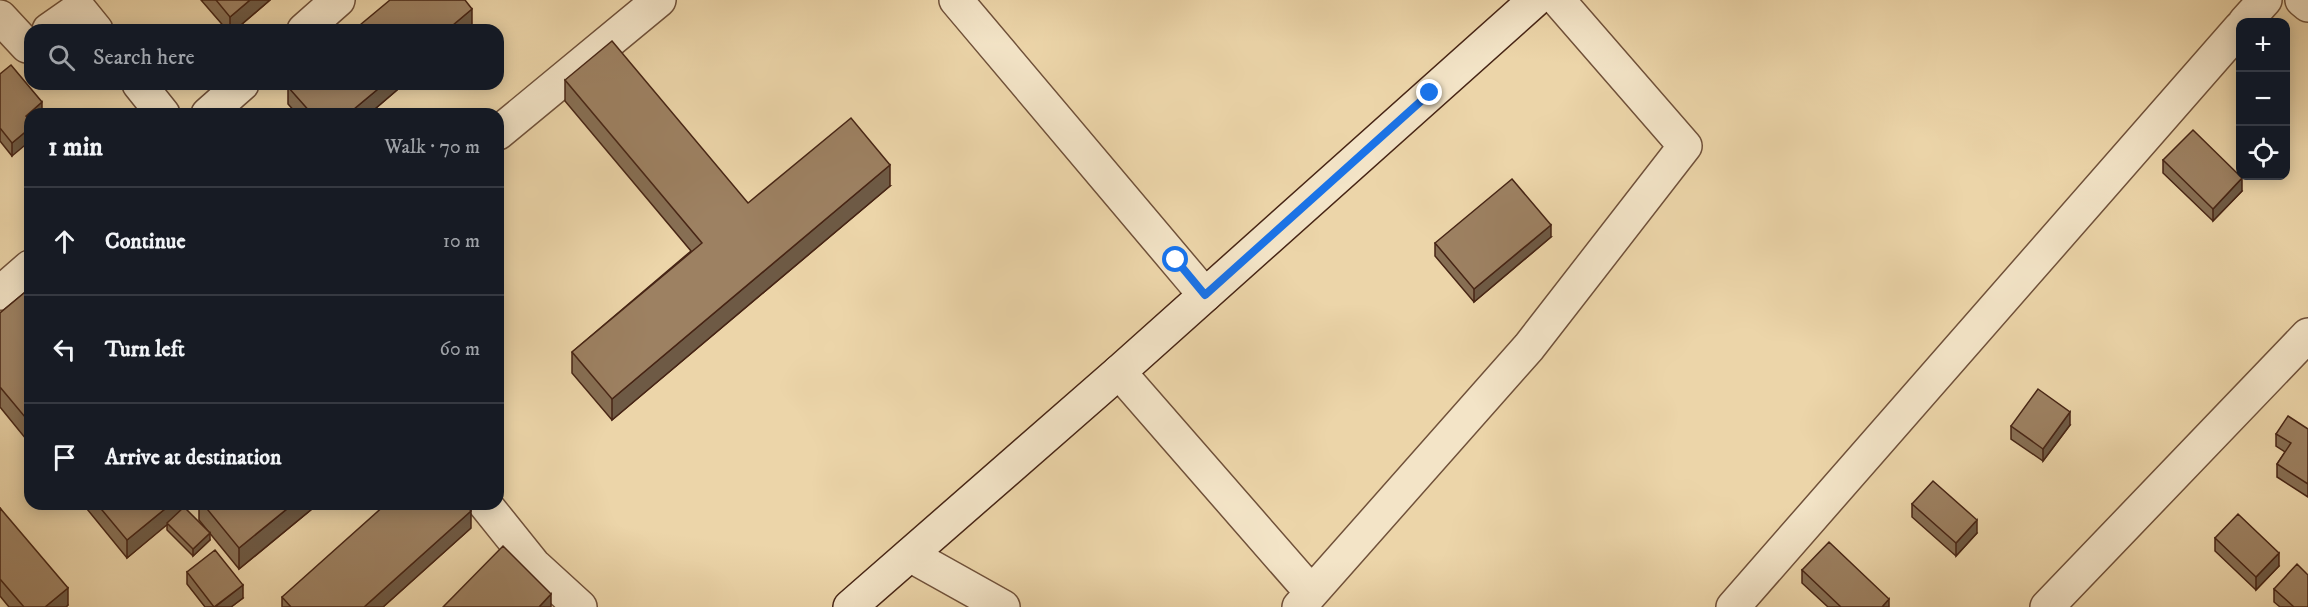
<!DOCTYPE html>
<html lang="en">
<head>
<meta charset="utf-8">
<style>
  body { margin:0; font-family:"IM FELL DW Pica",serif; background:#242831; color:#f1f3f6 }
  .controls { position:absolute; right:18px; top:18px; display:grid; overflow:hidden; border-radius:12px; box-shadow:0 3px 15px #0003 }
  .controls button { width:54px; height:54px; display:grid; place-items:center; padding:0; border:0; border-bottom:2px solid #363941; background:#171b24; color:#f1f3f6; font:30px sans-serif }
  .stop { position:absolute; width:18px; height:18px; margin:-14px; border:4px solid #1a73e8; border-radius:50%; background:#fff }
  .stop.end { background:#1a73e8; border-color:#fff; box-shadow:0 2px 6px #0008 }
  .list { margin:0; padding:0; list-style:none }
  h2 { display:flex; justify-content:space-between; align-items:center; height:78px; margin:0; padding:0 24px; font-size:26px }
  h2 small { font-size:20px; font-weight:400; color:#9ea1a6 }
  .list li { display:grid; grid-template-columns:39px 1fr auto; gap:18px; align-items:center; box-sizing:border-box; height:108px; padding:0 24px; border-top:2px solid #363941 }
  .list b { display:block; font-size:22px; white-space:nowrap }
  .list em { font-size:20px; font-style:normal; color:#9ea1a6 }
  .icon { flex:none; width:33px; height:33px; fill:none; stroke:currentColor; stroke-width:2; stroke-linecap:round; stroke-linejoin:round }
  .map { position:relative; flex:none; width:2308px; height:607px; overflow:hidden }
  .search { position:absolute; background:#171b24; box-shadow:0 3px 15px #0003; left:24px; top:24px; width:480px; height:66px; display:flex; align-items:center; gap:15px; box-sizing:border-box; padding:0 21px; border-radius:18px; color:#9ea1a6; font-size:22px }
  .panel { position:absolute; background:#171b24; box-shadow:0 3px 15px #0003; left:24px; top:108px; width:480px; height:402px; border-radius:18px }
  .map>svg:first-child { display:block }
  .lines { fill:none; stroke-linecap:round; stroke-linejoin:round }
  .street-casing { stroke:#70513a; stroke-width:36 }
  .secondary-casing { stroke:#472515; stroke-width:36 }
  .street { stroke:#f3e4c7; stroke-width:33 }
  .secondary { stroke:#f3e4c7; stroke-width:33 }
  .wall { fill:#876f54; stroke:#472515; stroke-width:1.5 }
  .shaded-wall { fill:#6e5a45; stroke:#472515; stroke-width:1.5 }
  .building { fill:#9d8162; stroke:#472515; stroke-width:1.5 }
  .route { stroke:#1a73e8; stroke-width:8 }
</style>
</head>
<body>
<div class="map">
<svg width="2308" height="607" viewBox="0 0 2308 607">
  <rect width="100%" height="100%" fill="#ecd5a9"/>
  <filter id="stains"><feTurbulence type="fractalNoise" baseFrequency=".00333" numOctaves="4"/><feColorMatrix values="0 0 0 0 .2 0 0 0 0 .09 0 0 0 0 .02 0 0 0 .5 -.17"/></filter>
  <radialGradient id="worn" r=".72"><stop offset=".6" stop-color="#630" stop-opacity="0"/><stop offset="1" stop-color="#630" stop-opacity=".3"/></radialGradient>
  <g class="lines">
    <g class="street-casing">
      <path id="street" d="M956 0 1205 295
        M2302 0 2308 5
        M0 17 27 46 30 44
        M2245 22 2265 0
        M49 30 79 9 96 30
        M304 30 338 0
        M139 84 163 114
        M208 114 242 84
        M498 133 659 0
        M0 293 30 267
        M1119 372 1311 592
        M485 504 534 565 580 607
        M910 555 1003 607
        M1299 607 1529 347 1685 146 1558 0
        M1733 607 2240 28
        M2047 607 2308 335"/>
    </g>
    <g class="secondary-casing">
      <path id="secondary" d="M850 607 1119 372 1535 0"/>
    </g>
    <use href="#street" class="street"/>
    <use href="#secondary" class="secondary"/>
  </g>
  <path class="wall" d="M201 0H270L235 30H227Z
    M0 74 42 114H30L12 156 0 141Z
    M565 80 748 203 890 186 612 420 572 373V352L691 251 565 101Z
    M291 84H404L369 114H297L288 104V87Z
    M30 147V167L26 163V150Z
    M2163 160 2242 191 2213 221 2163 173Z
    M1551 237 1474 302 1435 256V243Z
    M30 288V444L0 407V313Z
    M2070 425 2043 461 2011 439V426Z
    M2308 429V497L2277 477V464L2285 452 2276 446V434Z
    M87 504H192L186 509 210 540 193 556 167 530V524L127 558 87 509Z
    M199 504H318L239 569 199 520Z
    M1912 504 1977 533 1956 556 1912 517Z
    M0 508 68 605 66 607H9L0 596Z
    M471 528 383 607H282V597Z
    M2215 538 2279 566 2256 590 2215 551Z
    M1802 570 1889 607H1828L1802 583Z
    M187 572 243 598 231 607H205L187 584Z
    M2274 589 2308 607H2280L2274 602Z"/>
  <path class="shaded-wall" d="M250 0H270L235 30H230V17Z
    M472 9V26L468 30H447Z
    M384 84H404L369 114H348Z
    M42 102V114H30V125L26 116Z
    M30 128V141L12 156V143Z
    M890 165V186L612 420V399Z
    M2242 178V191L2213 221V209Z
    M1551 225V237L1474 302V289Z
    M2070 412V425L2043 461V449Z
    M171 504H192L127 558V540Z
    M293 504H318L239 569V548Z
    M471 511V528L383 607H364Z
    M1977 520V533L1956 556V543Z
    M210 533V540L193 556V549Z
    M2279 553V566L2256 590V577Z
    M243 585V598L231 607H215Z
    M68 588V605L66 607H45Z
    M551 594V607H539Z
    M1889 599V607H1882Z"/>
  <path class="building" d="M216 0H250L230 17Z
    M390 0H465L472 9 447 30H354Z
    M612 41 748 203 851 118 890 165 612 399 572 352 702 243 565 80Z
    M11 65 42 102 26 116 30 121V128L12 143 0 128V74Z
    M291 84H384L348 114H312L288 87Z
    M2193 130 2242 178 2213 209 2163 160Z
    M30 147V155L26 150Z
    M1512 179 1551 225 1474 289 1435 243Z
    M30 288V423L0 387V313Z
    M2038 389 2070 412 2043 449 2011 426Z
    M2288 416 2308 429V484L2277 464 2291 443 2276 434Z
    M1933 481 1977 520 1956 543 1912 504Z
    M97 504H171L127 540Z
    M203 504H293L239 548Z
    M386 504H465L471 511 364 607H291L282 597Z
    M184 507 210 533 193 549 167 523Z
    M0 508 68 588 45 607H24L0 579Z
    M2238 514 2279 553 2256 577 2215 538Z
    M1829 542 1889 599 1882 607H1841L1802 570Z
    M503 546 551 594 539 607H443Z
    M215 550 243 585 214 607 187 572Z
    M2297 564 2308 575V607H2294L2274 589Z"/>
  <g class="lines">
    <path class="route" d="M1176 260 1205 295 1430 93"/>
  </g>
  <rect width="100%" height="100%" filter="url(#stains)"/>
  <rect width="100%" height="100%" fill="url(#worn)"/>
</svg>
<div class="controls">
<button>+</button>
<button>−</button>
<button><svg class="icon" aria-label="locate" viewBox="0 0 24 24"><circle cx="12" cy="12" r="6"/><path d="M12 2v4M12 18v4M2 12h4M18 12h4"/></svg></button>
</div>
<div class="stop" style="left:1176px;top:260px"></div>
<div class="stop end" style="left:1430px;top:93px"></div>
<div class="search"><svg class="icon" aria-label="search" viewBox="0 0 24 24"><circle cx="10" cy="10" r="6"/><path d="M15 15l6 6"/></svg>Search here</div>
<section class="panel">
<h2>1 min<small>Walk · 70 m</small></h2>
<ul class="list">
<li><svg class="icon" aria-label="ahead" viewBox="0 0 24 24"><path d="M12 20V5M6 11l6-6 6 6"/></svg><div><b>Continue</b></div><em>10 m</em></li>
<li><svg class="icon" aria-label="left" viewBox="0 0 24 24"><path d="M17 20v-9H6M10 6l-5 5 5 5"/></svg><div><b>Turn left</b></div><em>60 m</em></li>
<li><svg class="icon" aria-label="arrive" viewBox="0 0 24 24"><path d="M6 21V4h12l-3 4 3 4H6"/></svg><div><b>Arrive at destination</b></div></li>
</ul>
</section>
</div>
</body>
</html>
